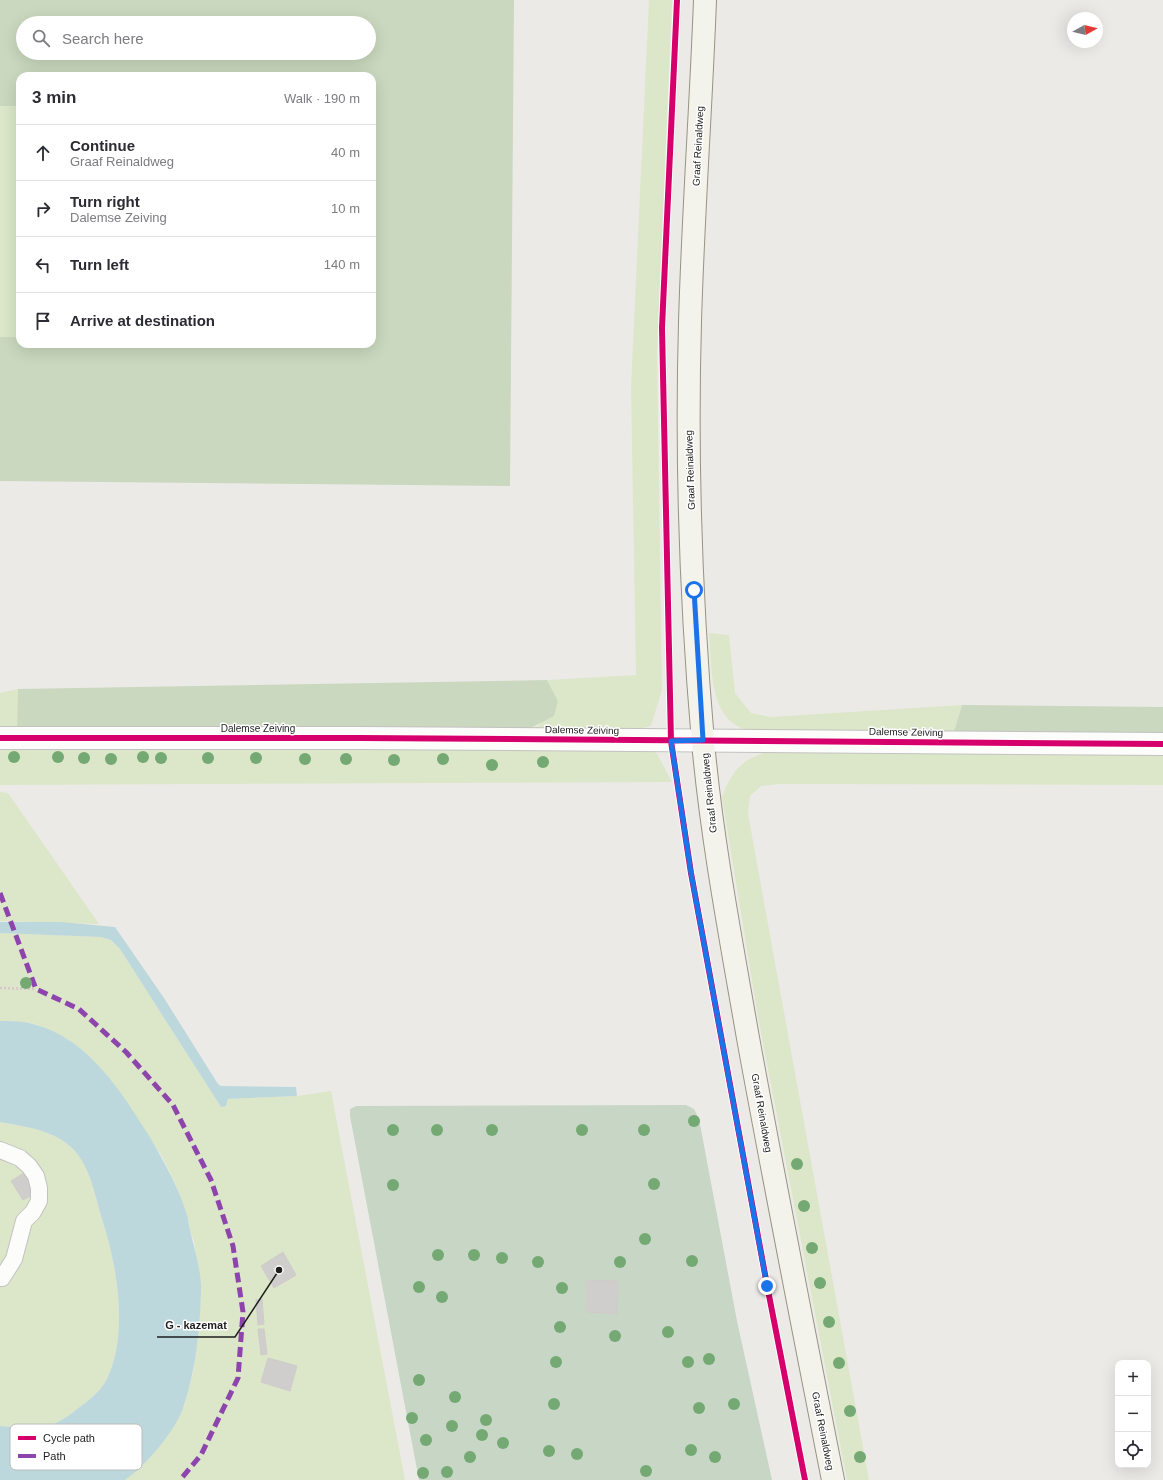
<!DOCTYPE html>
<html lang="en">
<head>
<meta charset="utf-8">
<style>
  body { margin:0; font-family:Arial,sans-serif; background:#f7f7f7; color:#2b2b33 }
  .controls { position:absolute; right:12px; bottom:12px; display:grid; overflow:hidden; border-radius:8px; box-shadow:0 4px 16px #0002 }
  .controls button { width:36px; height:36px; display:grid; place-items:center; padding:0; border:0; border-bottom:1px solid #e1e1e2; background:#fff; color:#2b2b33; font:20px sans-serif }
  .compass { position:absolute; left:1067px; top:12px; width:36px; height:36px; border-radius:50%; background:#fff; box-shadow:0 4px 16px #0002; rotate:82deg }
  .stop { position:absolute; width:12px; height:12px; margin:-9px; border:3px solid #1a73e8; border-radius:50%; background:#fff }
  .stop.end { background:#1a73e8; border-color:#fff; box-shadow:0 1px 4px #0008 }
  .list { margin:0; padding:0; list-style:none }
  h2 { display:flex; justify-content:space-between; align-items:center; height:52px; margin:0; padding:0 16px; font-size:17px }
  h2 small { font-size:13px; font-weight:400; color:#7c7c81 }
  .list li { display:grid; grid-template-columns:26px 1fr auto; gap:12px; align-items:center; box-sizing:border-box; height:56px; padding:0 16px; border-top:1px solid #e1e1e2 }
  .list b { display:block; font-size:15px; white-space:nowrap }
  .list p { margin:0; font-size:13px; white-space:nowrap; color:#7c7c81 }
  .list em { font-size:13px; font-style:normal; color:#7c7c81 }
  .icon { flex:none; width:22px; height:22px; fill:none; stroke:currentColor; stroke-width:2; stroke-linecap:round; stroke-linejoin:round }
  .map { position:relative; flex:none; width:1163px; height:1480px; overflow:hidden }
  .search { position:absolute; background:#fff; box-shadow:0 4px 16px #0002; left:16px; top:16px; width:360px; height:44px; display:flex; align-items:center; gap:10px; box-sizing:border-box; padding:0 14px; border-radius:22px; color:#7c7c81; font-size:15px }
  .panel { position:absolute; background:#fff; box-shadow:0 4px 16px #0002; left:16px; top:72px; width:360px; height:276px; border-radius:12px }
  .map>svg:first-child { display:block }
  .grass { fill:#dbe7c8 }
  .forest { fill:#c9d8be; fill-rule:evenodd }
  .cemetery { fill:#c7d6c5 }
  .water { fill:#bdd8dc }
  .building { fill:#d0cecc; stroke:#cfccc9 }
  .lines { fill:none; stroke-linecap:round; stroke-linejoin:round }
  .lane-casing { stroke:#c3c2c1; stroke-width:18 }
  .street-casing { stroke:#c3c2c1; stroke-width:24 }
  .secondary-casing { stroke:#959481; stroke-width:24 }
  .path { stroke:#d5c8c7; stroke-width:2.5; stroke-dasharray:2 2; stroke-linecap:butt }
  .lane { stroke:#fcfcfb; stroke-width:16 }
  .street { stroke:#fcfcfb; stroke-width:22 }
  .secondary { stroke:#f3f2eb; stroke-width:22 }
  .quiet { stroke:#8e44ad; stroke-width:5; stroke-dasharray:10 5; stroke-linecap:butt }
  .cycleway-casing { stroke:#fff; stroke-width:8 }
  .cycleway { stroke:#d6006c; stroke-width:6 }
  .tree { fill:#75a974 }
  .route { stroke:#1a73e8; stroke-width:5 }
  .labels { text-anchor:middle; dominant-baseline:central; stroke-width:3; stroke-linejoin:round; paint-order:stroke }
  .street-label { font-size:10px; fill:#1e1e1e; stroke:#fff }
  .key { fill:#fff; stroke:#bcbcbc; stroke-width:1 }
  .key-label { font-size:11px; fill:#1e1e1e }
  .leader { fill:none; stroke:#1e1e1e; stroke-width:1.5 }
  .callout-dot { fill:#1e1e1e; stroke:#fff; stroke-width:1.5 }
  .callout-label { font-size:11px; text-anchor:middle; font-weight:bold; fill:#1e1e1e; stroke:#fff; stroke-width:3; stroke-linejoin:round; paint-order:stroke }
</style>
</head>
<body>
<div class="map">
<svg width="1163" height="1480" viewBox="0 0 1163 1480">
  <rect width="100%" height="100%" fill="#eceae7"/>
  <path class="grass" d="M649 0H672L657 354 662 690 651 726 635 730 521 733 539 725 558 701 547 680 636 675 631 386Z
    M0 106H20V337H0Z
    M709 633 729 635 735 693 751 713 771 717 962 705 953 735 758 732C752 730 744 730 739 727 708 711 712 663 709 633Z
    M18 689 17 731H0V693Z
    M0 743 649 746 656 752 672 782 0 785Z
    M769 751H1163V785L779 784 761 786 750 796 748 814 869 1480H847L758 1017 722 797C733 769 741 760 769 751Z
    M0 792 8 793 99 924 0 921Z
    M0 933 101 937 111 940 120 949 221 1107 228 1099 297 1096 331 1091 405 1480H125L150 1458 166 1438 184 1406 193 1373 199 1331 201 1292 194 1241 190 1231 187 1215 175 1183 161 1155 115 1085 95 1062 77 1046 42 1027 32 1023 0 1021Z
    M0 1122C26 1127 56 1130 75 1151 91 1170 95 1196 102 1219 117 1265 129 1333 107 1379 101 1391 88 1401 77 1409 70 1415 60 1422 51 1425 36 1430 16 1427 0 1426Z"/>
  <path class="forest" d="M0 0H514L510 486 0 481V337H20V344H372V76H20V106H0ZM23 23H369V53H23Z
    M547 680 558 701 554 716 521 733 17 731 18 689Z
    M962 705 1163 707V735H953Z"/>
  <path class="cemetery" d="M686 1105 694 1109 699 1119 737 1321 772 1480H419L350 1116V1109L356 1106Z"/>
  <path class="water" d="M0 922H61L115 927 164 998 218 1084 221 1086 296 1087 297 1096 228 1099 226 1106 221 1107 120 949 111 940 101 937 0 933Z
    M0 1021C11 1021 23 1021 33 1024 90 1039 122 1093 151 1139 165 1164 179 1188 187 1215 189 1220 188 1225 190 1230 194 1248 202 1273 201 1292 200 1329 196 1369 184 1405 177 1429 146 1466 125 1480H0V1426C16 1427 36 1430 51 1425 60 1422 70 1415 77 1409 88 1401 101 1391 107 1379 129 1333 117 1265 102 1219 95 1196 91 1170 75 1151 56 1130 26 1127 0 1122Z"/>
  <path class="building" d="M24 1173 36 1193 23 1200 11 1181Z
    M283 1252 296 1275 274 1288 261 1266Z
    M587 1280 618 1281 617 1314 587 1312Z
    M262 1299 264 1324 258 1325 256 1300Z
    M258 1329H264L267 1354 261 1355Z
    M268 1358 297 1366 290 1391 261 1382Z"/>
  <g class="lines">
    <g class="lane-casing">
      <path id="lane" d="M0 1150 20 1158 29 1166 36 1176 39 1188V1201L33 1212 24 1221 14 1259 2 1278H0"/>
    </g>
    <g class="street-casing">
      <path id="street" d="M0 738H360L1163 744"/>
    </g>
    <g class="secondary-casing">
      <path id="secondary" d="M705 0C701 107 693 215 690 322 686 462 691 603 703 742 712 841 731 940 748 1038 775 1186 804 1333 833 1480"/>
    </g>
    <path class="path" d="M0 988 36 989"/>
    <use href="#lane" class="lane"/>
    <use href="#street" class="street"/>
    <use href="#secondary" class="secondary"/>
    <path class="quiet" d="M0 893 36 989 79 1009 126 1052 173 1105 211 1180 233 1246 243 1312 238 1378 201 1455 180 1480"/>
    <g class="cycleway-casing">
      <path id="cycleway" d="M677 0 662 328 671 741 691 873 767 1285 805 1480
        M0 738H360L1163 744"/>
    </g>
    <use href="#cycleway" class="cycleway"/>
  </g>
  <g class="tree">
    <circle cx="14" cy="757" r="6"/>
    <circle cx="58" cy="757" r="6"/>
    <circle cx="143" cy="757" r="6"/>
    <circle cx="84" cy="758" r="6"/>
    <circle cx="161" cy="758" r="6"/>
    <circle cx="208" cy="758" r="6"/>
    <circle cx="256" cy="758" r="6"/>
    <circle cx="111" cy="759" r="6"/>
    <circle cx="305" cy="759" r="6"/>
    <circle cx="346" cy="759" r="6"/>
    <circle cx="443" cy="759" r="6"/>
    <circle cx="394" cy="760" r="6"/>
    <circle cx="543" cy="762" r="6"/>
    <circle cx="492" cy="765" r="6"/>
    <circle cx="26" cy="983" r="6"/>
    <circle cx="694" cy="1121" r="6"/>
    <circle cx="393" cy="1130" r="6"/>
    <circle cx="437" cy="1130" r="6"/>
    <circle cx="492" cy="1130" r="6"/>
    <circle cx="582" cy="1130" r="6"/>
    <circle cx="644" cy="1130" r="6"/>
    <circle cx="797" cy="1164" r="6"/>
    <circle cx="654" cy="1184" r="6"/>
    <circle cx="393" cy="1185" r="6"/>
    <circle cx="804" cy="1206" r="6"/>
    <circle cx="645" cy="1239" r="6"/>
    <circle cx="812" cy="1248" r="6"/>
    <circle cx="438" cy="1255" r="6"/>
    <circle cx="474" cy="1255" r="6"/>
    <circle cx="502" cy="1258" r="6"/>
    <circle cx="692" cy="1261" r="6"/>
    <circle cx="538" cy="1262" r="6"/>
    <circle cx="620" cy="1262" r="6"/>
    <circle cx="820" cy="1283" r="6"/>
    <circle cx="419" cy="1287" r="6"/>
    <circle cx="562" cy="1288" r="6"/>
    <circle cx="442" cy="1297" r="6"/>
    <circle cx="829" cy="1322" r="6"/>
    <circle cx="560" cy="1327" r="6"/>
    <circle cx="668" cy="1332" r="6"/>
    <circle cx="615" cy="1336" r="6"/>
    <circle cx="709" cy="1359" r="6"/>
    <circle cx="556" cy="1362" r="6"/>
    <circle cx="688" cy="1362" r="6"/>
    <circle cx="839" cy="1363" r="6"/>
    <circle cx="419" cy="1380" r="6"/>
    <circle cx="455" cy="1397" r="6"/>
    <circle cx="554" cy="1404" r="6"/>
    <circle cx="734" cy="1404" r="6"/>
    <circle cx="699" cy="1408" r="6"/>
    <circle cx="850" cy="1411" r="6"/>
    <circle cx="412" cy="1418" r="6"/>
    <circle cx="486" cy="1420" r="6"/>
    <circle cx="452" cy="1426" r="6"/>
    <circle cx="482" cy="1435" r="6"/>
    <circle cx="426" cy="1440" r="6"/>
    <circle cx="503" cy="1443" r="6"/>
    <circle cx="691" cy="1450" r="6"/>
    <circle cx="549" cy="1451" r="6"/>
    <circle cx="577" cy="1454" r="6"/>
    <circle cx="470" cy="1457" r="6"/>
    <circle cx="715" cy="1457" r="6"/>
    <circle cx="860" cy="1457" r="6"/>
    <circle cx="646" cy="1471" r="6"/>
    <circle cx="447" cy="1472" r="6"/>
    <circle cx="423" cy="1473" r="6"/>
  </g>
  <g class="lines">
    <path class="route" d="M694 590 703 740 671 741 691 873 767 1286"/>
  </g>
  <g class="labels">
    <g class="street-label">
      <text transform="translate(698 146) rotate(-87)">Graaf Reinaldweg</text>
      <text transform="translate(690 470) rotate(-92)">Graaf Reinaldweg</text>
      <text x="258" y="728">Dalemse Zeiving</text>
      <text transform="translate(582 730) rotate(1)">Dalemse Zeiving</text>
      <text transform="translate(906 732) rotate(1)">Dalemse Zeiving</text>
      <text transform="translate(709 793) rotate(-96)">Graaf Reinaldweg</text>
      <text transform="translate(762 1113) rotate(80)">Graaf Reinaldweg</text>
      <text transform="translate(823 1431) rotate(79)">Graaf Reinaldweg</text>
    </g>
  </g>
  <rect x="10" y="1424" width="132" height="46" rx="6" class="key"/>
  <rect x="18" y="1436" width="18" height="4" fill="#d6006c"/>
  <rect x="18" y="1454" width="18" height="4" fill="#8e44ad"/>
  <g class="key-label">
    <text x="43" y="1442">Cycle path</text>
    <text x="43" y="1460">Path</text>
  </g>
  <path class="leader" d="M279 1270L235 1337H157"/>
  <circle class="callout-dot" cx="279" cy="1270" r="4"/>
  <g class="callout-label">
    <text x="196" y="1329">G - kazemat</text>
  </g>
</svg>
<div class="controls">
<button>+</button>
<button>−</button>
<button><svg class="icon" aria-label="locate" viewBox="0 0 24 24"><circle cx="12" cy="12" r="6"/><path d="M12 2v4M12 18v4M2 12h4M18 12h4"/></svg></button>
</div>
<svg class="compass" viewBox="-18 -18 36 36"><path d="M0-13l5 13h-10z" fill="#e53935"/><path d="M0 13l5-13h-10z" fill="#7c7c81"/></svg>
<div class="stop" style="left:694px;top:590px"></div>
<div class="stop end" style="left:767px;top:1286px"></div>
<div class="search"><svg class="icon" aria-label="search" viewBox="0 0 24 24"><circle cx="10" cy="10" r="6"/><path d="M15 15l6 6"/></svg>Search here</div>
<section class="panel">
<h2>3 min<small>Walk · 190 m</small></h2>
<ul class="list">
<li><svg class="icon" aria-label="ahead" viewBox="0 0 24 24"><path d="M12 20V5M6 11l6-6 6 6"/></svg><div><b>Continue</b><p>Graaf Reinaldweg</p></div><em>40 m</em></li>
<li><svg class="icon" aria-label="right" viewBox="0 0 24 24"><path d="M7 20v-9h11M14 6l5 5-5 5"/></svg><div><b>Turn right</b><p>Dalemse Zeiving</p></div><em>10 m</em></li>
<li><svg class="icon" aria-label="left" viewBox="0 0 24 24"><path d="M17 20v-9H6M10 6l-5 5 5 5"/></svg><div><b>Turn left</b></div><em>140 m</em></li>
<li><svg class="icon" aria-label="arrive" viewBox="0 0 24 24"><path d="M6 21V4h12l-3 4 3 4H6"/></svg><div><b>Arrive at destination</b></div></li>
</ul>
</section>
</div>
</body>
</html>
